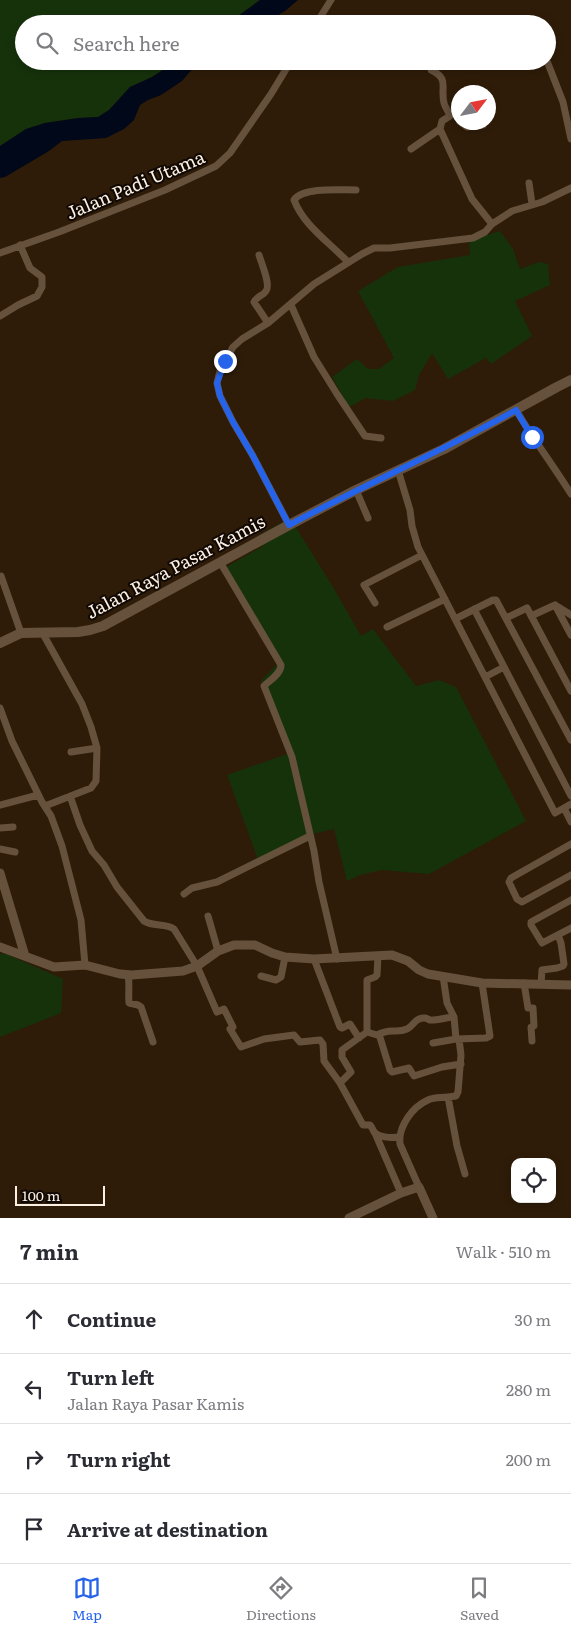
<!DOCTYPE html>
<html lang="en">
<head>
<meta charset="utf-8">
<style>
  body { margin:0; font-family:Literata,serif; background:#f7f7f7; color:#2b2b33 }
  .controls { position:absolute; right:15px; bottom:15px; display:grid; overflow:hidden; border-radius:10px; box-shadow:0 2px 8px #0003 }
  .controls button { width:45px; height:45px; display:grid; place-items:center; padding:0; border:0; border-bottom:1px solid #e1e1e2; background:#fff; color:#2b2b33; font:25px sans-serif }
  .compass { position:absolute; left:451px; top:85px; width:45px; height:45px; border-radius:50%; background:#fff; box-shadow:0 2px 8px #0003; rotate:58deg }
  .scale { position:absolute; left:15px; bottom:12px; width:90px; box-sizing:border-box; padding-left:5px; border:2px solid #fcefe3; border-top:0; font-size:14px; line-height:18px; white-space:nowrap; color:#fcefe3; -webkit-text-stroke:4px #100803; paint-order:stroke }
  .stop { position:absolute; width:15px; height:15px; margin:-11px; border:4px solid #2563eb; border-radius:50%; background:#fff }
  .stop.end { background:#2563eb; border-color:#fff; box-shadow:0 1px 5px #0008 }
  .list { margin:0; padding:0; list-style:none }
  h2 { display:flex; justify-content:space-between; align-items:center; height:65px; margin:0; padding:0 20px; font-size:21px }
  h2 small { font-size:16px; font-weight:400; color:#7c7c81 }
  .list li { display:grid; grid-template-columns:32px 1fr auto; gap:15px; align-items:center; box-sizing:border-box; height:70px; padding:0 20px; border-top:1px solid #e1e1e2 }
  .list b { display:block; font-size:19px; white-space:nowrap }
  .list p { margin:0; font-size:16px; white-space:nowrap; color:#7c7c81 }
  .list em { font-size:16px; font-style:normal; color:#7c7c81 }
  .icon { flex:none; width:28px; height:28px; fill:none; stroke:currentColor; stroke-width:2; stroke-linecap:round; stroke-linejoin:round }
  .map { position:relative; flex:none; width:571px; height:1218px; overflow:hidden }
  .search { position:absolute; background:#fff; box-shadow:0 2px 8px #0003; left:15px; right:15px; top:15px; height:55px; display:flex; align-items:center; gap:12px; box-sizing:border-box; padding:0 18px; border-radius:28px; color:#7c7c81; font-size:19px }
  .sheet { height:345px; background:#fff }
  nav { display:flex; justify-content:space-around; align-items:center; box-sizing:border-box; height:70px; border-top:1px solid #e1e1e2; background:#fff; font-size:14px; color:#7c7c81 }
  nav a { display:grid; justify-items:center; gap:2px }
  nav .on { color:#2563eb }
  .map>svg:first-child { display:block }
  .green { fill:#16320b }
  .water { fill:#000819 }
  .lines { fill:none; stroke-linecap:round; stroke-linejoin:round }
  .minor { stroke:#66513d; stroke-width:7 }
  .tertiary { stroke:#66513d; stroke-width:9 }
  .secondary { stroke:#66513d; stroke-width:10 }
  .route { stroke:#2563eb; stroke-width:6 }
  .labels { text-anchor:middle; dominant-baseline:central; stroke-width:4; stroke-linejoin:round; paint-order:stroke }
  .street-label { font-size:18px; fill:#fcefe3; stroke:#100803 }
</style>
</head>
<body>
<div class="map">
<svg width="571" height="1218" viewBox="0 0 571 1218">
  <rect width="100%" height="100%" fill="#2e1c08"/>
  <path class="green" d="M0 0H260L227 24H24V61H174L170 65 152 77 130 87 109 110 98 117 78 118 45 123 26 129 0 146Z
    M500 231 513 249 520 269 539 262 548 264 550 285 515 301 532 336 491 364 486 358 448 379 432 353 419 375 415 390 393 401 366 398 349 407 332 377 357 359 368 369H379L394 358 358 291 398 267 470 255 469 241Z
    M290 518 333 587 361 636 373 629 416 686 439 680 456 687 526 821 429 874 382 870 360 875 347 881 334 829 308 835 259 862 227 775 290 753 261 681 277 664 223 569 263 546 259 535Z
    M0 954H6L63 979 61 1013 0 1037Z"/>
  <path class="water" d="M260 0H298L285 11 263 24H227Z
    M174 61H199L182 81 161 95 148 100 140 105 134 120 124 129 106 138 62 141 49 151 5 177 0 178V146L26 129 45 123 78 118 98 117 109 110 130 87 152 77 170 65Z"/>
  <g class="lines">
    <path class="minor" d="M420 21 421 24
      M316 24 331 0
      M430 61 431 70C450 79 440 87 444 103 445 107 448 111 450 115V116L442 121 440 129 472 199 492 224
      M547 61 563 102 571 139
      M460 122 467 127 483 125
      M411 149 440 129
      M529 183 532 204
      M0 253 59 232 165 190 216 166 230 153 271 94 291 61
      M259 255C261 262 271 285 266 291 263 296 257 296 254 302L268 323
      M348 262C329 242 304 226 294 200 303 187 340 190 356 190
      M291 305 314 357 337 394 365 436 381 438
      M0 316 18 305 37 296 42 287V277L30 268 20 245
      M516 410C533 439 553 465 571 494
      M398 470 410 510 412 526 418 547 555 813 571 804
      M356 490 368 518
      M289 525 253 456 233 422 220 396 217 383 220 371 233 347 242 339 268 323 314 284 362 254 374 248H390L473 238 485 232 492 224 512 211 542 202 571 188
      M220 562 281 665C281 674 270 680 264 686L292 757 314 851 319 882 337 959
      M1 576 21 633
      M375 603 364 585 422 555
      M555 605 571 635
      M474 609 571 796
      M531 616 555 605 571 615
      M506 618 527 608 571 691
      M455 619 493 600H496L571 740
      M387 627 445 599
      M42 632 82 704 91 727 97 748 96 781 91 788 45 806
      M485 677 504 667
      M0 708 12 741 42 802 51 816 62 846 81 920 85 965
      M71 752 97 748
      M70 796 80 825 92 851 104 865 117 887 144 921C153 927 166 923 174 929L197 966 217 1012 224 1009 233 1027 230 1029 241 1047 264 1039 294 1035 300 1042 320 1040 323 1044 324 1061 340 1083 363 1125H370C372 1127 373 1130 374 1132 380 1138 392 1138 399 1137
      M0 805 38 795
      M564 808 571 822
      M0 828 13 827
      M571 844 511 878 509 882 517 899 522 902 571 875
      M0 849 15 852
      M184 894 192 888 217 882 310 836
      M571 900 531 922V925L542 943 571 928
      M208 916 218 951
      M314 959 340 1027 342 1028 350 1024 359 1038
      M128 974C130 986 128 992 129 1003L138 1005 141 1007 153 1042
      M261 976 276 980 281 977 285 957
      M443 976 447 1003 454 1017 456 1039
      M524 983 528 1008H533L534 1026 531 1027 532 1041
      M541 984 542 970 557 968 563 966 564 964 561 943 558 935
      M367 1032V980L375 977 377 975 378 956
      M379 1034 390 1070 392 1072 409 1068 414 1076 442 1067 461 1064
      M433 1043 456 1039 486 1038 490 1036 482 983
      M340 1083 351 1072 342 1057V1050L367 1032 377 1035C391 1027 395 1034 407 1029 412 1027 414 1021 419 1019 424 1017 426 1018 430 1020 434 1021 449 1017 454 1017
      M448 1097 456 1096 458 1092 461 1055 459 1039
      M375 1133 401 1193
      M419 1187 400 1144C398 1127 412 1107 428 1100 434 1097 441 1098 448 1097L457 1146 465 1174"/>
    <path class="tertiary" d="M0 873 25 956
      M0 947 54 967 85 965 120 974 132 975 183 971 197 966 218 951 234 945H255L272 953 285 957 314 959 392 955 408 961 419 970 428 974 482 983 571 985
      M349 1218 401 1193 419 1187 433 1218"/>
    <path class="secondary" d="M0 643 21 633 78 632 90 630 103 626 289 525 356 490 444 449 557 387 571 380"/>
  </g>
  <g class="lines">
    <path class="route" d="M225 361 217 383 220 396 233 422 253 456 289 525C364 485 442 451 516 410L532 437"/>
  </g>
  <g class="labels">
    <g class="street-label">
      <text transform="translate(135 184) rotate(-23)">Jalan Padi Utama</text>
      <text transform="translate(175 566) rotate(-28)">Jalan Raya Pasar Kamis</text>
    </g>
  </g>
</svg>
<div class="controls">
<button><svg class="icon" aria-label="locate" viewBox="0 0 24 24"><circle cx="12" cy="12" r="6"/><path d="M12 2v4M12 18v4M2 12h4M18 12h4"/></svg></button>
</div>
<svg class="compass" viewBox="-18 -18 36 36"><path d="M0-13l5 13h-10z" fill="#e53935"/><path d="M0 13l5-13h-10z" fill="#7c7c81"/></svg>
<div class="scale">100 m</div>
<div class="stop" style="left:532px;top:437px"></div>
<div class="stop end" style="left:225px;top:361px"></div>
<div class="search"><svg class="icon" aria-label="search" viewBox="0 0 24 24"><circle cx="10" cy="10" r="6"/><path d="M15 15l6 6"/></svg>Search here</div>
</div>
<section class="sheet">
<h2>7 min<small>Walk · 510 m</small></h2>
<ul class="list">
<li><svg class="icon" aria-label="ahead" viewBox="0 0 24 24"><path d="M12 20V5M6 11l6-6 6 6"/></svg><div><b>Continue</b></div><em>30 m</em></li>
<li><svg class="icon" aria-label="left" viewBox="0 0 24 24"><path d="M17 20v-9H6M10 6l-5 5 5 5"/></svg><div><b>Turn left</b><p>Jalan Raya Pasar Kamis</p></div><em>280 m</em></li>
<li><svg class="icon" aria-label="right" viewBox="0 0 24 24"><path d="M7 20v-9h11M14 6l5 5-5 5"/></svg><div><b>Turn right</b></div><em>200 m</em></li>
<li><svg class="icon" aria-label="arrive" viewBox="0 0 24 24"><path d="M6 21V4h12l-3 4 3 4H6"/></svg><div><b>Arrive at destination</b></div></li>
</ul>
</section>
<nav>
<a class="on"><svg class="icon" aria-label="map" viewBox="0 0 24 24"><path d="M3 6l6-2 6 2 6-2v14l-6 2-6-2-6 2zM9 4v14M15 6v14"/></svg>Map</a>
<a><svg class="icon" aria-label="directions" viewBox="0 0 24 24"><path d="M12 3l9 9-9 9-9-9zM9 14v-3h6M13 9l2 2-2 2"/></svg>Directions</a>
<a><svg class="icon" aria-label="saved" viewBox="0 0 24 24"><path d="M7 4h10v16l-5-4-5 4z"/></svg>Saved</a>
</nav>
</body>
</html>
